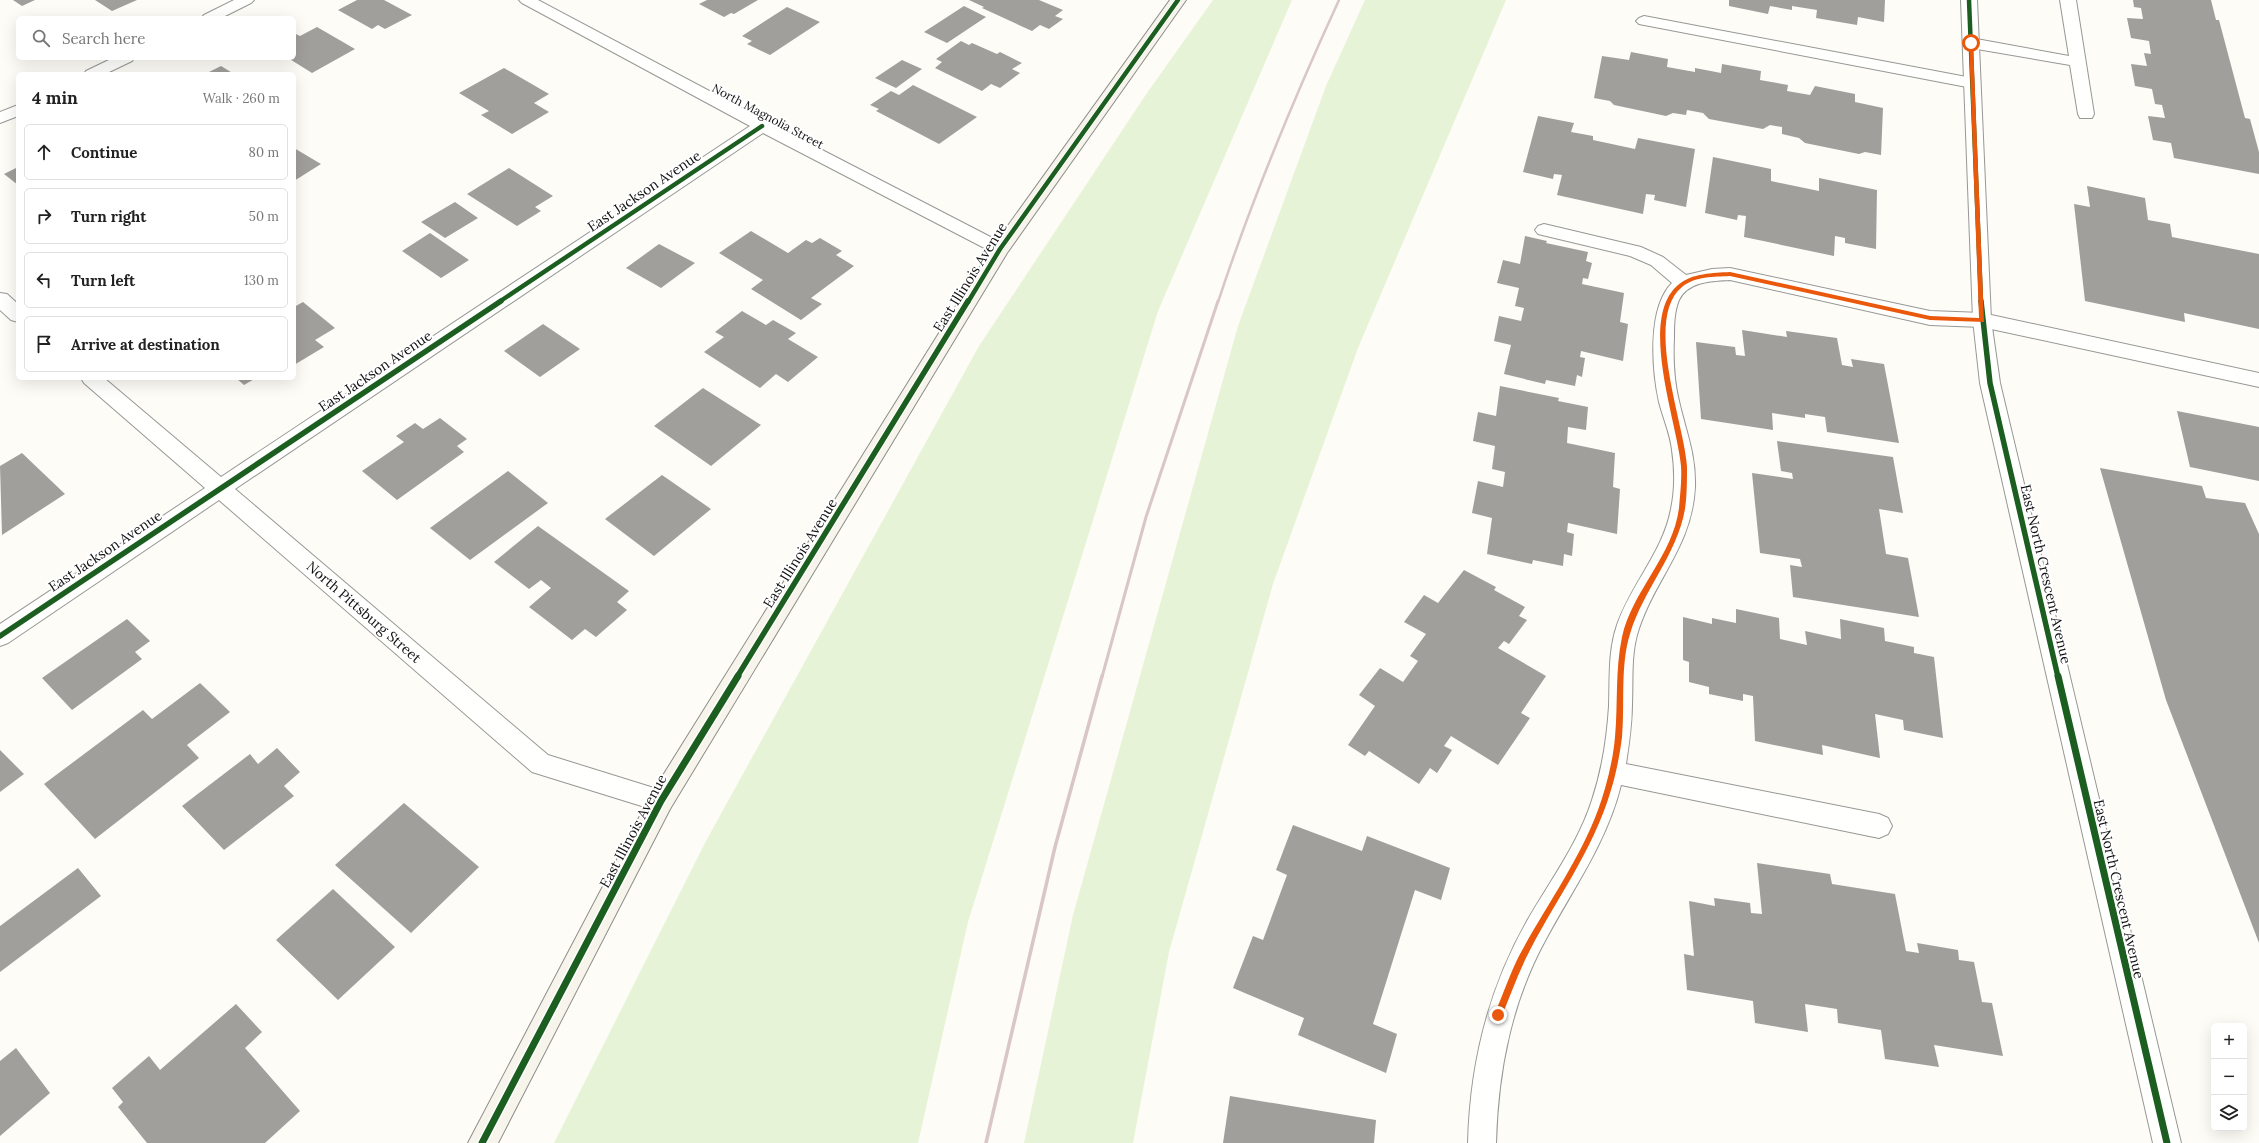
<!DOCTYPE html>
<html lang="en">
<head>
<meta charset="utf-8">
<style>
  body { margin:0; font-family:Lora,serif; background:#f6f6f6; color:#222 }
  .controls { position:absolute; right:12px; bottom:12px; display:grid; overflow:hidden; border-radius:6px; box-shadow:0 4px 16px #0002 }
  .controls button { width:36px; height:36px; display:grid; place-items:center; padding:0; border:0; border-bottom:1px solid #e0e0e0; background:#fff; color:#222; font:20px sans-serif }
  .stop { position:absolute; width:12px; height:12px; margin:-9px; border:3px solid #ea580c; border-radius:50%; background:#fff }
  .stop.end { background:#ea580c; border-color:#fff; box-shadow:0 1px 4px #0008 }
  .list { margin:0; padding:0; list-style:none }
  h2 { display:flex; justify-content:space-between; align-items:center; height:52px; margin:0; padding:0 16px; font-size:17px }
  h2 small { font-size:13px; font-weight:400; color:#767676 }
  .list li { display:grid; grid-template-columns:26px 1fr auto; gap:12px; align-items:center; box-sizing:border-box; height:56px; margin:0 8px 8px; padding:0 8px; border:1px solid #e0e0e0; border-radius:6px }
  .list b { display:block; font-size:15px; white-space:nowrap }
  .list em { font-size:13px; font-style:normal; color:#767676 }
  .icon { flex:none; width:22px; height:22px; fill:none; stroke:currentColor; stroke-width:2; stroke-linecap:round; stroke-linejoin:round }
  .map { position:relative; flex:none; width:2259px; height:1143px; overflow:hidden }
  .search { position:absolute; background:#fff; box-shadow:0 4px 16px #0002; left:16px; top:16px; width:280px; height:44px; display:flex; align-items:center; gap:10px; box-sizing:border-box; padding:0 14px; border-radius:6px; color:#767676; font-size:15px }
  .panel { position:absolute; background:#fff; box-shadow:0 4px 16px #0002; left:16px; top:72px; width:280px; height:308px; border-radius:6px }
  .map>svg:first-child { display:block }
  .green { fill:#e7f3d7 }
  .building { fill:#a19f9c }
  .lines { fill:none; stroke-linecap:round; stroke-linejoin:round }
  .lane-casing { stroke:#979795; stroke-width:2 }
  .street-casing { stroke:#979795; stroke-width:2 }
  .secondary-casing { stroke:#8e8d8b; stroke-width:2 }
  .lane { fill:#fffffe; fill-rule:evenodd }
  .street { fill:#fffffe; fill-rule:evenodd }
  .secondary { fill:#f6f4eb; fill-rule:evenodd }
  .rail-far2 { stroke:#d9c6c7; stroke-width:2.5 }
  .rail-far1 { stroke:#d9c6c7; stroke-width:3 }
  .rail { stroke:#d9c6c7; stroke-width:3.5 }
  .cycleway-far2-casing { stroke:#fff; stroke-width:6 }
  .cycleway-far1-casing { stroke:#fff; stroke-width:8 }
  .cycleway-casing { stroke:#fff; stroke-width:10 }
  .cycleway-far2 { stroke:#1b5e20; stroke-width:4.5 }
  .cycleway-far1 { stroke:#1b5e20; stroke-width:5.5 }
  .cycleway { stroke:#1b5e20; stroke-width:7 }
  .route { fill:#ea580c }
  .labels { text-anchor:middle; dominant-baseline:central; stroke-width:4; stroke-linejoin:round; paint-order:stroke }
  .far-street-label { font-size:12px; fill:#111; stroke:#fff }
  .street-label { font-size:14px; fill:#111; stroke:#fff }
</style>
</head>
<body>
<div class="map">
<svg width="2259" height="1143" viewBox="0 0 2259 1143">
  <rect width="100%" height="100%" fill="#fdfcf7"/>
  <path class="green" d="M1213 0H1292L1158 311 968 922 918 1143H554L706 841 979 346 1147 93Z
    M1365 0H1506L1358 348 1273 584 1169 952 1133 1143H1024L1073 915 1238 326 1326 86Z"/>
  <path class="building" d="M13 0H35L22 6Z
    M95 0H137L112 11Z
    M357 0H384L412 15 385 29 378 25 372 29 338 10Z
    M707 0H758L734 14 731 13 724 17 699 4Z
    M969 0H1039L1063 10 1055 16 1063 19 1049 29 1040 25 1032 31 982 8 984 7Z
    M1729 0H1885L1884 22 1858 17 1857 25 1816 18 1817 10 1792 6V10L1770 6 1768 14 1729 6Z
    M2133 0H2211L2216 20H2219L2245 118 2250 119 2259 152V174L2174 158 2171 143 2153 140 2148 116 2165 118 2162 105 2155 104 2152 89 2135 86 2131 64 2147 66 2144 53 2151 54 2149 41 2131 38 2127 18 2143 19 2141 8 2134 7Z
    M964 6 986 17 947 43 924 32Z
    M787 7 820 22 770 55 747 44 752 41 742 36Z
    M317 27 355 49 312 73 288 58H294V33L300 36Z
    M961 41 969 45 972 43 997 54 1000 52 1022 63 1012 69 1020 73 1000 88 991 84 982 91 935 68 942 62 936 59Z
    M1631 52 1668 59 1667 67 1695 72V68L1721 73 1722 64 1761 71 1760 80 1788 85 1787 91 1810 95 1815 86 1855 94V102L1883 108 1881 155 1865 152 1859 154 1805 143 1799 138 1782 134V127L1770 125 1763 129 1709 119 1703 113 1687 110 1686 115 1673 113 1666 116 1614 105 1610 101 1594 98 1602 56 1629 60Z
    M902 60 922 69 896 88 875 78Z
    M221 66 234 74H205Z
    M504 68 549 94 534 103 549 112 512 134 481 115 489 111 459 93Z
    M913 85 977 117 939 144 876 111 879 109 870 105 891 91 899 95Z
    M1538 116 1574 123 1571 132 1593 136V140L1635 149 1638 138 1695 149 1686 207 1654 200 1655 195 1646 194 1643 214 1557 195 1562 175 1554 174 1553 179 1523 172Z
    M294 148 321 164 294 181Z
    M1713 157 1771 169V181L1819 191V178L1877 190 1876 249 1845 243V238L1835 236 1834 256 1744 237 1746 216 1738 215 1737 220 1705 213Z
    M18 167V185L4 174Z
    M509 168 553 196 535 207 541 211 517 226 467 194Z
    M2087 186 2145 198 2148 220 2170 224 2172 237 2259 254V329L2184 313 2185 322 2085 301 2074 204 2090 207Z
    M455 202 478 218 445 238 421 222Z
    M751 231 788 253 806 240 812 243 820 238 842 251 836 255 854 266 811 298 822 304 801 320 751 289 763 280 719 253Z
    M430 233 469 260 441 278 402 251Z
    M1525 236 1547 241 1546 243 1588 252 1586 261 1592 263 1588 279 1583 278 1582 284 1624 293 1620 322 1628 324 1623 361 1581 351 1580 357 1585 358 1582 377 1577 375 1575 386 1546 380 1545 384 1504 374 1511 345 1494 341 1499 316 1521 321 1524 308 1515 306 1519 288 1497 283 1503 260 1520 264Z
    M659 244 695 263 661 288 626 268Z
    M303 302 335 328 315 340 324 347 294 365V307Z
    M742 311 766 325 773 320 796 333 788 339 818 357 788 382 776 374 760 388 704 352 724 337 715 332Z
    M543 324 580 349 540 377 504 351Z
    M1742 330 1787 337 1786 331 1837 338 1842 365 1853 367 1851 359 1884 364 1899 443 1827 432 1825 417 1805 414V418L1772 413 1773 430 1701 419 1696 342 1735 347 1736 355 1745 356Z
    M236 378H256L244 385Z
    M1500 386 1559 398 1558 401 1588 407 1586 430 1568 427 1567 443 1615 453 1613 487 1620 489 1617 534 1568 523 1567 532 1574 534 1572 556 1564 554 1563 566 1533 560 1532 564 1487 554 1492 518 1472 513 1478 481 1503 487 1505 472 1492 469 1495 446 1473 441 1478 412 1496 416Z
    M703 388 761 425 711 466 654 426Z
    M2177 411 2259 427V481L2190 467Z
    M440 418 467 439 457 446 464 452 397 500 362 471 404 442 396 436 415 423 423 429Z
    M1777 441 1893 457 1903 513 1879 509 1886 554 1908 558 1919 617 1793 597 1790 565 1802 567 1800 559 1760 553 1752 473 1793 479 1792 473 1781 471Z
    M22 453 65 494 2 535 0 466Z
    M2100 468 2202 486 2206 498 2245 503 2259 534V943L2166 700Z
    M508 471 548 503 470 560 430 528Z
    M662 475 711 509 654 556 605 519Z
    M538 526 629 591 617 602 627 610 596 637 585 629 572 640 529 607 551 588 541 580 529 589 494 562Z
    M1464 570 1496 587 1494 590 1525 607 1519 616 1527 620 1509 644 1504 641 1498 648 1546 676 1521 713 1530 718 1498 765 1451 736 1444 746 1452 750 1437 773 1430 768 1419 784 1369 751 1365 756 1348 745 1375 706 1359 695 1380 668 1403 682 1418 661 1410 656 1426 634 1404 622 1424 595 1438 603Z
    M1736 609 1779 618 1780 639 1807 645 1805 631 1841 639 1840 619 1884 628 1885 641 1914 647V653L1934 657 1943 738 1904 730 1903 720 1875 714 1880 758 1822 745 1823 755 1755 741 1753 696 1743 694V701L1709 694V687L1689 682V662L1683 660V617L1712 624V618L1736 623Z
    M127 619 150 641 135 652 142 659 72 710 42 678Z
    M200 683 230 712 187 745 199 758 95 839 44 784 143 710 152 719Z
    M277 748 300 772 284 786 294 796 224 850 182 806 250 754 258 764Z
    M0 750 24 774 0 792Z
    M404 803 479 867 411 933 335 865Z
    M1293 825 1362 851 1367 836 1450 868 1441 900 1415 890 1373 1024 1397 1034 1386 1073 1298 1035 1304 1018 1233 988 1253 936 1263 940 1287 875 1276 870Z
    M1757 863 1830 874 1832 884 1895 894 1906 951 1919 953 1917 943 1958 950 1959 960 1974 962 1982 1002 1992 1003 2003 1056 1934 1045 1939 1067 1885 1059 1881 1030 1838 1023 1837 1009 1805 1004 1808 1032 1755 1023 1753 1001 1687 990 1684 954 1694 956 1689 901 1715 906 1714 898 1750 903 1751 913 1762 914Z
    M78 868 101 896 0 972V926Z
    M333 889 395 947 338 1000 276 940Z
    M236 1004 262 1032 245 1048 300 1111 265 1143H147L118 1107 123 1102 112 1088 149 1056 160 1070Z
    M16 1048 50 1093 0 1136V1061Z
    M1230 1096 1376 1120 1374 1143H1223Z"/>
  <g class="lines">
    <g class="lane-casing">
      <path id="lane" d="M2060 0H2076L2094 114 2092 118H2080L2078 114 2070 65 1971 48 1965 46 1963 43 1965 40 1971 38 2069 56Z
        M1644 16 1972 78 1978 80 1980 83 1978 86 1972 88 1639 24 1636 21 1639 18Z
        M1544 224 1641 247 1663 257 1686 275 1712 269 1730 268 1930 311 1982 313 2259 373V387L1982 327 1930 325 1730 280C1713 281 1688 281 1679 300 1674 312 1674 326 1674 338 1673 359 1674 381 1679 401 1686 432 1696 454 1695 487 1692 548 1653 580 1637 635 1631 657 1633 681 1632 704 1632 724 1629 744 1626 764L1879 814 1888 818 1892 826 1888 834 1879 838 1621 785C1607 842 1573 889 1546 939 1511 1003 1498 1071 1496 1143H1468C1470 1064 1488 990 1527 921 1550 881 1578 844 1592 800 1602 770 1607 738 1609 706 1610 678 1608 651 1617 625 1631 584 1663 552 1671 509 1675 490 1675 470 1672 450 1670 433 1663 418 1659 402 1652 370 1647 308 1672 283L1651 265 1630 256 1538 234 1535 230 1538 226Z"/>
    </g>
    <g class="street-casing">
      <path id="street" d="M234 0H254L251 3 221 18H201L204 15Z
        M519 0H538L768 122 1006 245 1009 249 1006 253 1000 255 994 253 763 133 235 489 548 755 670 793 673 801 670 809 661 812 532 772 219 500 8 643 0 646V624L205 488 84 383 81 378H104L221 477 750 126 522 3Z
        M1961 0H1977L1991 320 2000 383 2181 1143H2153L1980 383 1973 320Z
        M113 58H134L132 61 105 74H84L86 71Z
        M18 105V116L0 123V112Z
        M0 293 7 294 18 304V322L11 320 0 310Z"/>
    </g>
    <g class="secondary-casing">
      <path id="secondary" d="M1170 0H1186L1007 253 670 809 498 1143H468L652 793 994 245Z"/>
    </g>
    <use href="#lane" class="lane"/>
    <use href="#street" class="street"/>
    <use href="#secondary" class="secondary"/>
    <path class="rail-far2" d="M1218 302C1252 199 1294 98 1339 0"/>
    <path class="rail-far1" d="M1102 677 1146 517 1218 301"/>
    <path class="rail" d="M986 1143 1055 847 1102 676"/>
    <g class="cycleway-far2-casing">
      <path id="cycleway-far2" d="M1969 0 1981 302
        M499 302 762 126
        M968 302 1000 249 1178 0"/>
    </g>
    <g class="cycleway-far1-casing">
      <path id="cycleway-far1" d="M1981 301 1990 383 2058 677
        M0 636 501 301
        M737 677 968 301"/>
    </g>
    <g class="cycleway-casing">
      <path id="cycleway" d="M2058 676 2167 1143
        M482 1143 661 801 738 676"/>
    </g>
    <use href="#cycleway-far2" class="cycleway-far2"/>
    <use href="#cycleway-far1" class="cycleway-far1"/>
    <use href="#cycleway" class="cycleway"/>
  </g>
  <path class="route" d="M1973 42 1984 322 1930 320 1730 276C1714 277 1695 276 1682 287 1643 319 1685 425 1687 467 1687 480 1687 496 1685 509 1677 555 1643 590 1630 634 1620 666 1625 704 1622 737 1620 754 1616 774 1611 790 1593 852 1553 903 1525 960 1516 979 1509 999 1501 1018H1496L1494 1015C1503 995 1510 973 1520 954 1546 906 1579 861 1598 810 1606 788 1613 761 1615 737 1618 704 1615 670 1622 637 1632 591 1673 556 1679 508 1680 495 1682 479 1681 466 1677 421 1638 319 1678 285 1692 273 1713 273 1730 272L1930 316 1979 318 1969 43Z"/>
  <g class="labels">
    <g class="far-street-label">
      <text transform="translate(768 116) rotate(28)">North Magnolia Street</text>
    </g>
    <g class="street-label">
      <text transform="translate(644 191) rotate(-34)">East Jackson Avenue</text>
      <text transform="translate(970 277) rotate(-58)">East Illinois Avenue</text>
      <text transform="translate(375 371) rotate(-34)">East Jackson Avenue</text>
      <text transform="translate(105 551) rotate(-34)">East Jackson Avenue</text>
      <text transform="translate(800 553) rotate(-58)">East Illinois Avenue</text>
      <text transform="translate(2046 574) rotate(77)">East North Crescent Avenue</text>
      <text transform="translate(364 612) rotate(41)">North Pittsburg Street</text>
      <text transform="translate(633 831) rotate(-62)">East Illinois Avenue</text>
      <text transform="translate(2119 889) rotate(77)">East North Crescent Avenue</text>
    </g>
  </g>
</svg>
<div class="controls">
<button>+</button>
<button>−</button>
<button><svg class="icon" aria-label="layers" viewBox="0 0 24 24"><path d="M12 4l9 5-9 5-9-5zM3 14l9 5 9-5"/></svg></button>
</div>
<div class="stop" style="left:1971px;top:43px"></div>
<div class="stop end" style="left:1498px;top:1015px"></div>
<div class="search"><svg class="icon" aria-label="search" viewBox="0 0 24 24"><circle cx="10" cy="10" r="6"/><path d="M15 15l6 6"/></svg>Search here</div>
<section class="panel">
<h2>4 min<small>Walk · 260 m</small></h2>
<ul class="list">
<li><svg class="icon" aria-label="ahead" viewBox="0 0 24 24"><path d="M12 20V5M6 11l6-6 6 6"/></svg><div><b>Continue</b></div><em>80 m</em></li>
<li><svg class="icon" aria-label="right" viewBox="0 0 24 24"><path d="M7 20v-9h11M14 6l5 5-5 5"/></svg><div><b>Turn right</b></div><em>50 m</em></li>
<li><svg class="icon" aria-label="left" viewBox="0 0 24 24"><path d="M17 20v-9H6M10 6l-5 5 5 5"/></svg><div><b>Turn left</b></div><em>130 m</em></li>
<li><svg class="icon" aria-label="arrive" viewBox="0 0 24 24"><path d="M6 21V4h12l-3 4 3 4H6"/></svg><div><b>Arrive at destination</b></div></li>
</ul>
</section>
</div>
</body>
</html>
